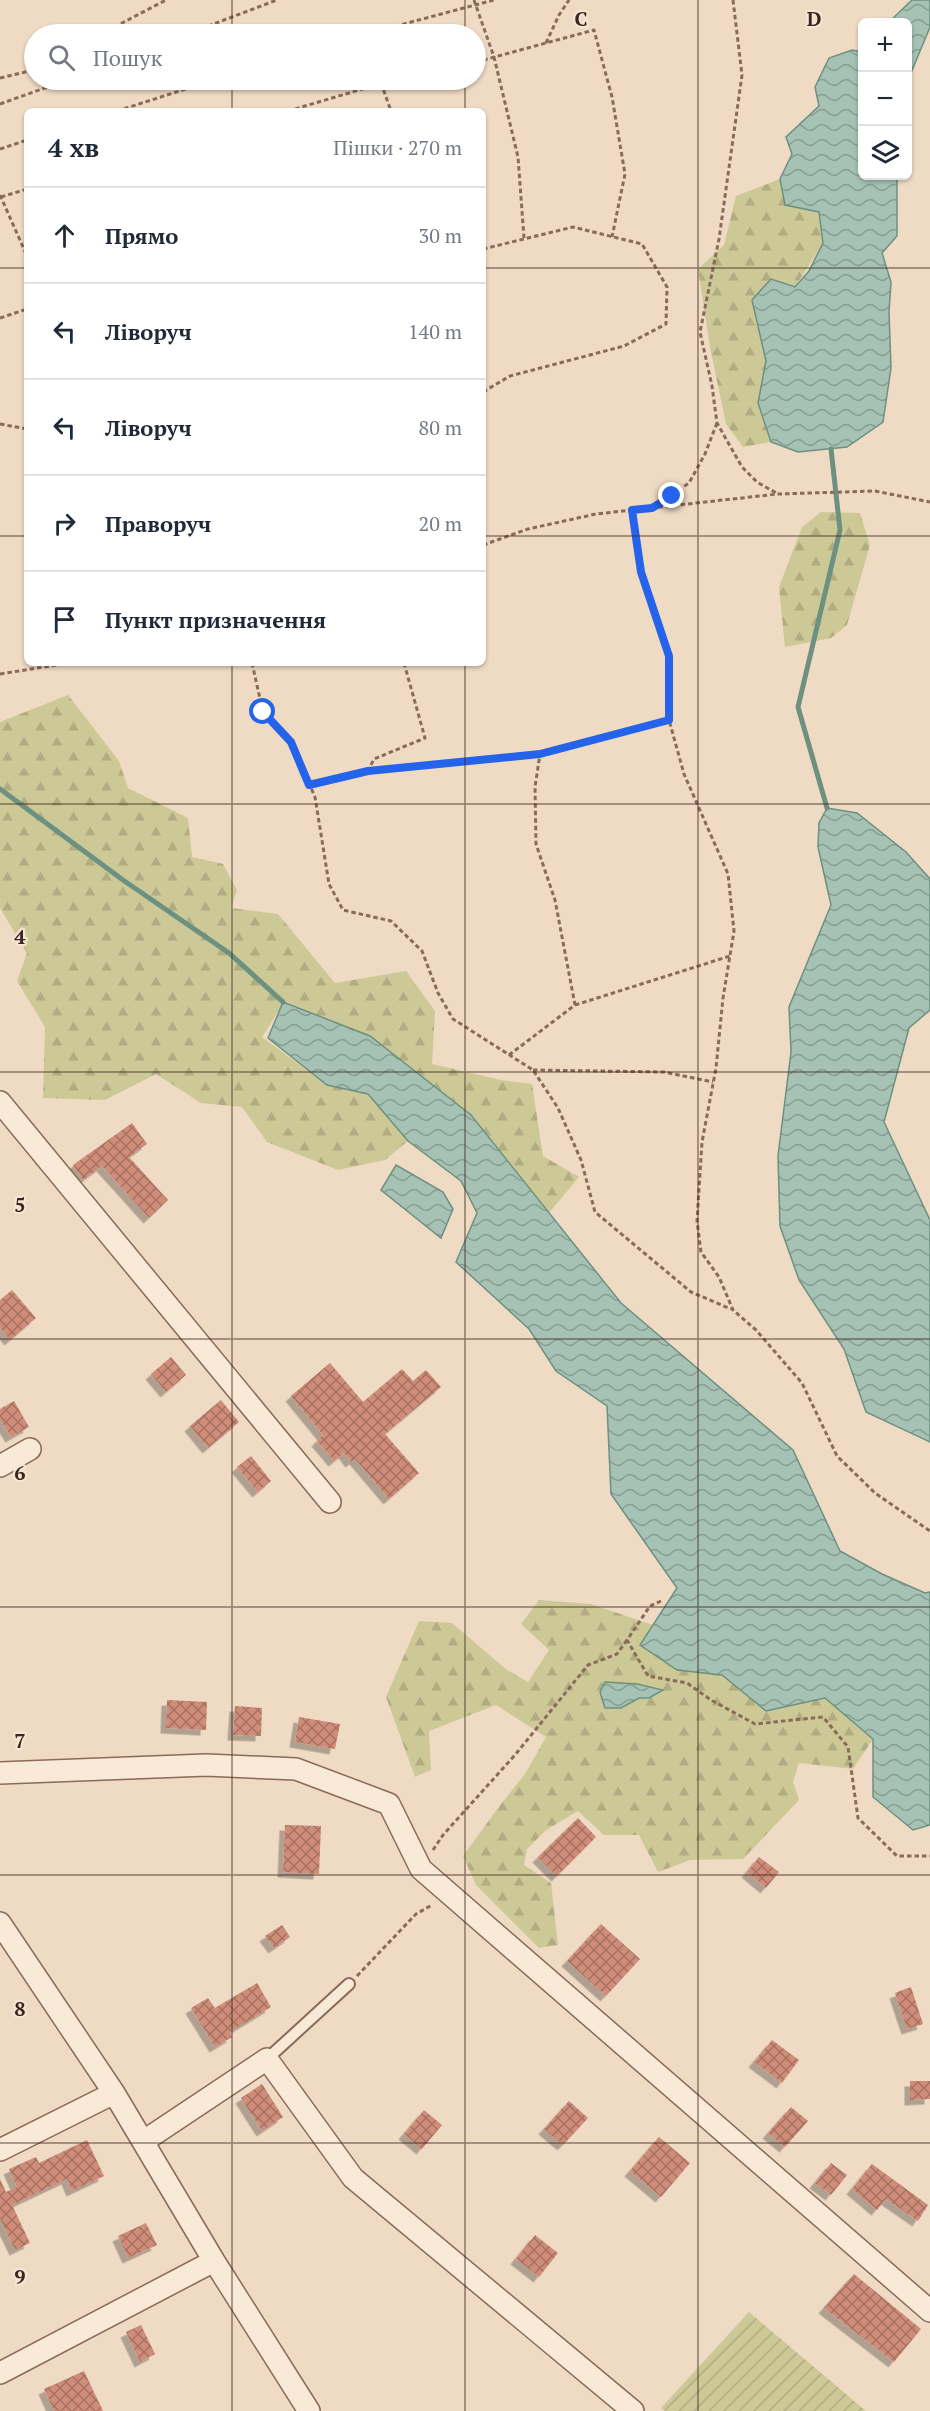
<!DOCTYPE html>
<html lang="uk">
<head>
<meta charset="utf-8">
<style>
  body { margin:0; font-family:"PT Serif",serif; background:#f6f6f7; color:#1f2937 }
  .controls { position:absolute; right:18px; top:18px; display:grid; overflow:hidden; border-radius:9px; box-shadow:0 2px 4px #0004 }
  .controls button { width:54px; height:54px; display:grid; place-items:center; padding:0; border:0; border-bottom:2px solid #e0e1e3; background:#fff; color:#1f2937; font:30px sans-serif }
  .stop { position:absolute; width:18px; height:18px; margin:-14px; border:4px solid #2563eb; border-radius:50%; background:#fff }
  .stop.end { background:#2563eb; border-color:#fff; box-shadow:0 2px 6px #0008 }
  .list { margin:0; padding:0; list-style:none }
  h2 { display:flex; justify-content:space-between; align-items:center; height:78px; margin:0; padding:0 24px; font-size:26px }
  h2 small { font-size:20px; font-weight:400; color:#747a83 }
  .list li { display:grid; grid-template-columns:39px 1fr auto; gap:18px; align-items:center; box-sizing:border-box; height:96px; padding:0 24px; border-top:2px solid #e0e1e3 }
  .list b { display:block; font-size:22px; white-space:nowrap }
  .list em { font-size:20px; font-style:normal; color:#747a83 }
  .icon { flex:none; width:33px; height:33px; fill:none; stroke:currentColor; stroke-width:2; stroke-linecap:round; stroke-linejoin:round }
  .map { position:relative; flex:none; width:930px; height:2411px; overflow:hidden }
  .search { position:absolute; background:#fff; box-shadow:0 2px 4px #0004; left:24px; top:24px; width:462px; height:66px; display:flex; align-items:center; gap:15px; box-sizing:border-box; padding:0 21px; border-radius:33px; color:#747a83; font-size:22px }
  .panel { position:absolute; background:#fff; box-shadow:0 2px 4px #0004; left:24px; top:108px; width:462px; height:558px; border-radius:9px }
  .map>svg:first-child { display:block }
  .forest { fill:url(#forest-firs) }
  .garden { fill:url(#garden-furrows) }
  .water { fill:url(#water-waves); stroke:#6c9180; stroke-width:1.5 }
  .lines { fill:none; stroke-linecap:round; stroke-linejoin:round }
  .stream { stroke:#6c9180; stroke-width:5 }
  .building { fill:url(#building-cross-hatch); filter:url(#shadow) }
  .service-casing { stroke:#8a6a5a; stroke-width:14 }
  .minor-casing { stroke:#8a6a5a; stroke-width:24 }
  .path { stroke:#8a6a5a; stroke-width:3; stroke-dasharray:4.5 3; stroke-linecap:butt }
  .service { stroke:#f9e9d7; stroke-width:10 }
  .minor { stroke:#f9e9d7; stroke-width:21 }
  .route { stroke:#2563eb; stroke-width:8 }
  .grid { fill:none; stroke:#3a261e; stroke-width:1.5; stroke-opacity:0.55 }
  .grid-label { font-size:20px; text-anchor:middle; font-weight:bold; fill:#3a261e; stroke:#f6e5d4; stroke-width:4.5; stroke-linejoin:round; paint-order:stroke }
</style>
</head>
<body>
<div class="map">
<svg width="930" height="2411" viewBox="0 0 930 2411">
  <defs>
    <pattern id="forest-firs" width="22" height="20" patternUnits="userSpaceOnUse" patternTransform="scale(1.5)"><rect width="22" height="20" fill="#cdc997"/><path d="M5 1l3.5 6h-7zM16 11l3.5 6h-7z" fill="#b1ac82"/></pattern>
    <pattern id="garden-furrows" width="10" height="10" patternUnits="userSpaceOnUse" patternTransform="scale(1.5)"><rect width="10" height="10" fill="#cdc997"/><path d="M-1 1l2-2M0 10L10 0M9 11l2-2" fill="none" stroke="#b1ac82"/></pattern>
    <pattern id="water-waves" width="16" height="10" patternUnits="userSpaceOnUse" patternTransform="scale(1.5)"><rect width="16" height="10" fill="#a6c2b4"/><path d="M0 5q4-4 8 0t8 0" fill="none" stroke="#889d92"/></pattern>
    <pattern id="building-cross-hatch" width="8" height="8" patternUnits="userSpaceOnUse" patternTransform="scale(1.5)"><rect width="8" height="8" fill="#ce8c79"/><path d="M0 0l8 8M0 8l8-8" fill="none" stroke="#a87263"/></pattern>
    <filter id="shadow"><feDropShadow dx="-5.5" dy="5.5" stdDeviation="0" flood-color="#0004"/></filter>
  </defs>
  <rect width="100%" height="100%" fill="#efdac4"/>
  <path class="forest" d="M780 179 785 205 820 212 823 243 795 287 752 300 766 361 758 403 771 442 743 447 726 424 710 347 698 269 724 245 736 196Z
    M821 512 860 513 870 545 847 625 831 638 785 647 779 587 802 527Z
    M68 695 119 761 128 788 188 818 192 857 223 864 237 890 231 908 278 914 335 983 406 971 435 1011 432 1064 501 1080 532 1084 543 1156 579 1177 549 1213 471 1115 370 1036 284 1002 262 1037 327 1085 368 1094 408 1141 385 1160 338 1170 267 1142 242 1107 201 1103 156 1074 105 1100 43 1098 45 1027 17 981 27 953 0 908V722Z
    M539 1600 591 1604 653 1625 640 1645 677 1670 722 1675 766 1711 825 1698 873 1739 853 1769 799 1763 793 1782 799 1800 743 1859 690 1860 658 1872 639 1835H604L578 1811 545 1831 527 1849 524 1865 551 1883 558 1945 539 1948 476 1885 463 1856 501 1804 525 1774 546 1737 496 1705 429 1731 431 1770 415 1777 386 1697 419 1621 452 1623 507 1670 528 1682 549 1650 521 1624Z"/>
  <path class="garden" d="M749 2312 866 2411H665L661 2408Z"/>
  <path class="water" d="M912 0H930V27L908 80V22H889Z
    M852 50 862 52V176H897V236L882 253 891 282 889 312 891 368 883 422 847 447 798 452 771 442 758 403 766 361 752 300 771 279 795 287 809 271 823 243 819 212 785 205 780 179 792 154 786 137 819 106 815 87 829 58Z
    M827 808 857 813 906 852 930 879V1010L909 1028 884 1122 930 1220V1442L866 1412 844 1349 799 1280 780 1226 778 1156 791 1052 789 1007 831 905 818 847 819 823Z
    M283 1002 370 1036 471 1115 621 1303 793 1450 840 1551 882 1574 925 1593 930 1592V1825L913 1830 873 1797V1739L825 1698 766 1711 722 1675 677 1670 640 1645 677 1588 611 1494 607 1406 556 1371 529 1329 456 1262 477 1213 461 1181 408 1141 368 1094 327 1085 268 1038Z
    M396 1165 443 1192 453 1209 441 1238 381 1190Z
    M605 1682 637 1684 663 1690 649 1698H639L621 1708H605L600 1692Z"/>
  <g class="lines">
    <path class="stream" d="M0 789 123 880 229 953 283 1002
      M827 808 798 707 840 530 831 449"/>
  </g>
  <path class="building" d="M132 1123 147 1144 129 1157 168 1200 149 1218 102 1166 83 1180 73 1165Z
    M12 1290 36 1318 10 1340 0 1328V1300Z
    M171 1357 186 1375 166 1392 151 1374Z
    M330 1363 363 1402 402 1369 413 1381 426 1370 441 1387 385 1434 419 1473 389 1499 355 1459 351 1462 344 1453 334 1461 317 1441 323 1435 291 1396Z
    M221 1400 239 1422 208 1448 190 1426Z
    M14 1401 29 1427 11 1437 0 1419V1409Z
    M251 1456 271 1481 258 1492 237 1467Z
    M167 1700 207 1702 206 1730 166 1728Z
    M235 1706 262 1708 261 1736 233 1735Z
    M299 1717 340 1724 335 1749 295 1742Z
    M578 1818 596 1837 557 1876 538 1857Z
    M285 1825 321 1826 319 1874 283 1872Z
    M759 1857 779 1872 766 1888 747 1872Z
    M601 1924 640 1959 606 1996 567 1961Z
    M282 1925 290 1937 274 1948 265 1936Z
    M257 1983 271 2007 230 2032 232 2037 215 2047 191 2008 208 1998 215 2008Z
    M911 1987 923 2024 907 2029 895 1993Z
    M772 2040 799 2060 782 2083 754 2062Z
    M910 2081H930V2099L910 2100Z
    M262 2084 283 2117 262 2131 241 2098Z
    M569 2101 588 2118 563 2145 544 2129Z
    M791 2107 808 2121 785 2147 768 2133Z
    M424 2110 442 2125 422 2149 404 2134Z
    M659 2137 690 2163 661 2197 630 2171Z
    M87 2140 104 2176 72 2191 67 2179 12 2205 30 2243 15 2250 0 2219V2179L6 2192 17 2187 9 2169 36 2157 39 2163Z
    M831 2163 847 2175 831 2195 815 2183Z
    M872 2164 928 2205 918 2221 886 2199 877 2210 852 2189Z
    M146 2223 157 2245 128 2258 118 2236Z
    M535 2235 558 2253 539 2277 516 2259Z
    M854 2274 921 2329 894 2362 824 2308Z
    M141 2325 155 2354 140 2362 126 2332Z
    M84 2371 103 2411H54L44 2389Z"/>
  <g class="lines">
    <g class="service-casing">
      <path id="service" d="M267 2059 349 1984"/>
    </g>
    <g class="minor-casing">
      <path id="minor" d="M0 1102 330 1502
        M0 1466 30 1449
        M0 1773 206 1765 296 1769 389 1804 421 1869 930 2311
        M0 1923 114 2093 214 2261 309 2411
        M144 2141 267 2059 353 2178 633 2411
        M0 2150 114 2093
        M0 2373 214 2261"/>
    </g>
    <path class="path" d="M474 0 494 57 518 157 524 238
      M733 0 742 75 719 239 700 332 712 386 717 423 742 467 757 482 778 494
      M101 34 166 0
      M187 34 277 0
      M366 34 494 0
      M546 43 559 15 569 0
      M476 62 594 30 612 97 625 174 612 237
      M0 78 34 70
      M381 83 391 111
      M0 104 67 80
      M117 111 214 80
      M288 111 393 80
      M0 149 27 140
      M0 195 27 256
      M1 197 27 189
      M483 249 573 227 642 244 667 287 666 324 624 346 510 376 483 392
      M0 318 27 309
      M0 424 27 429
      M653 507 689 483 705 454 717 423
      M632 510 641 572 669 656V720L684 774 728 874 734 931 723 998 716 1068 702 1142 697 1221 701 1252 719 1277 733 1310 756 1330 802 1383 837 1456 875 1493 930 1531
      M483 545 528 529 596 514 778 494 875 491 930 502
      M252 663 263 712 291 742 315 797 329 884 343 910 391 921 422 951 438 993 453 1019 533 1070 558 1108 581 1160 595 1212 691 1292 731 1309
      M0 674 69 663
      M368 771 540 754 669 720
      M309 785 368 771 374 759 425 738 404 663
      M575 1005 730 956
      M509 1055 575 1005 555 900 536 844 535 787 540 754
      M533 1070 664 1072 713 1082
      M661 1601 650 1606 627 1640 648 1676 687 1683 711 1700 755 1724 823 1717 848 1747 858 1818 897 1856H930
      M433 1850 443 1835 515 1755 588 1665 617 1654 627 1640
      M357 1976 416 1914 432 1905"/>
    <use href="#service" class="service"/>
    <use href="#minor" class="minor"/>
  </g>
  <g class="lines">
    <path class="route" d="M263 712 291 742 309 785 368 771 540 754 669 720V656L641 572 632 510 652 508 672 496"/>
  </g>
  <path class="grid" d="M232 0V34M465 0V34M698 0V2411M232 80V111M465 80V111M0 268H27M483 268H930M0 536H27M483 536H930M232 663V2411M465 663V2411M0 804H930M0 1072H930M0 1339H930M0 1607H930M0 1875H930M0 2143H930"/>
  <g class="grid-label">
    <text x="581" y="26">C</text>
    <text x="814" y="26">D</text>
    <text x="20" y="944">4</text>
    <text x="20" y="1212">5</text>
    <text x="20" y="1480">6</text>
    <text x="20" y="1748">7</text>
    <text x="20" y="2016">8</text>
    <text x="20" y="2284">9</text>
  </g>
</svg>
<div class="controls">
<button>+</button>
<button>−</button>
<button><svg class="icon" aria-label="layers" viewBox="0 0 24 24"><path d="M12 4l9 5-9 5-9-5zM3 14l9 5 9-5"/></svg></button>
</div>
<div class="stop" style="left:263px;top:712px"></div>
<div class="stop end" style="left:672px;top:496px"></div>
<div class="search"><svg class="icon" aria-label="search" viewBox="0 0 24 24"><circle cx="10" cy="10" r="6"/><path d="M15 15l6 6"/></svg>Пошук</div>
<section class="panel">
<h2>4 хв<small>Пішки · 270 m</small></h2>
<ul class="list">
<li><svg class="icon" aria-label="ahead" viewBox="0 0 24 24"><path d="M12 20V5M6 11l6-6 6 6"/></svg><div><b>Прямо</b></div><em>30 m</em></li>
<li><svg class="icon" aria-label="left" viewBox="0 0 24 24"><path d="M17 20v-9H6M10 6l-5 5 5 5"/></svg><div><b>Ліворуч</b></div><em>140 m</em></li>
<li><svg class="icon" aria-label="left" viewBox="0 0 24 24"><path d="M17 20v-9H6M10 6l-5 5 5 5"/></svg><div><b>Ліворуч</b></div><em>80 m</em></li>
<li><svg class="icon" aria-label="right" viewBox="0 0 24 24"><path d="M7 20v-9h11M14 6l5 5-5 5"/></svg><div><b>Праворуч</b></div><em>20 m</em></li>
<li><svg class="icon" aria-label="arrive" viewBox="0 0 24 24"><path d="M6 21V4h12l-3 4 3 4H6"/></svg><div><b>Пункт призначення</b></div></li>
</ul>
</section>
</div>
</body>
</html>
